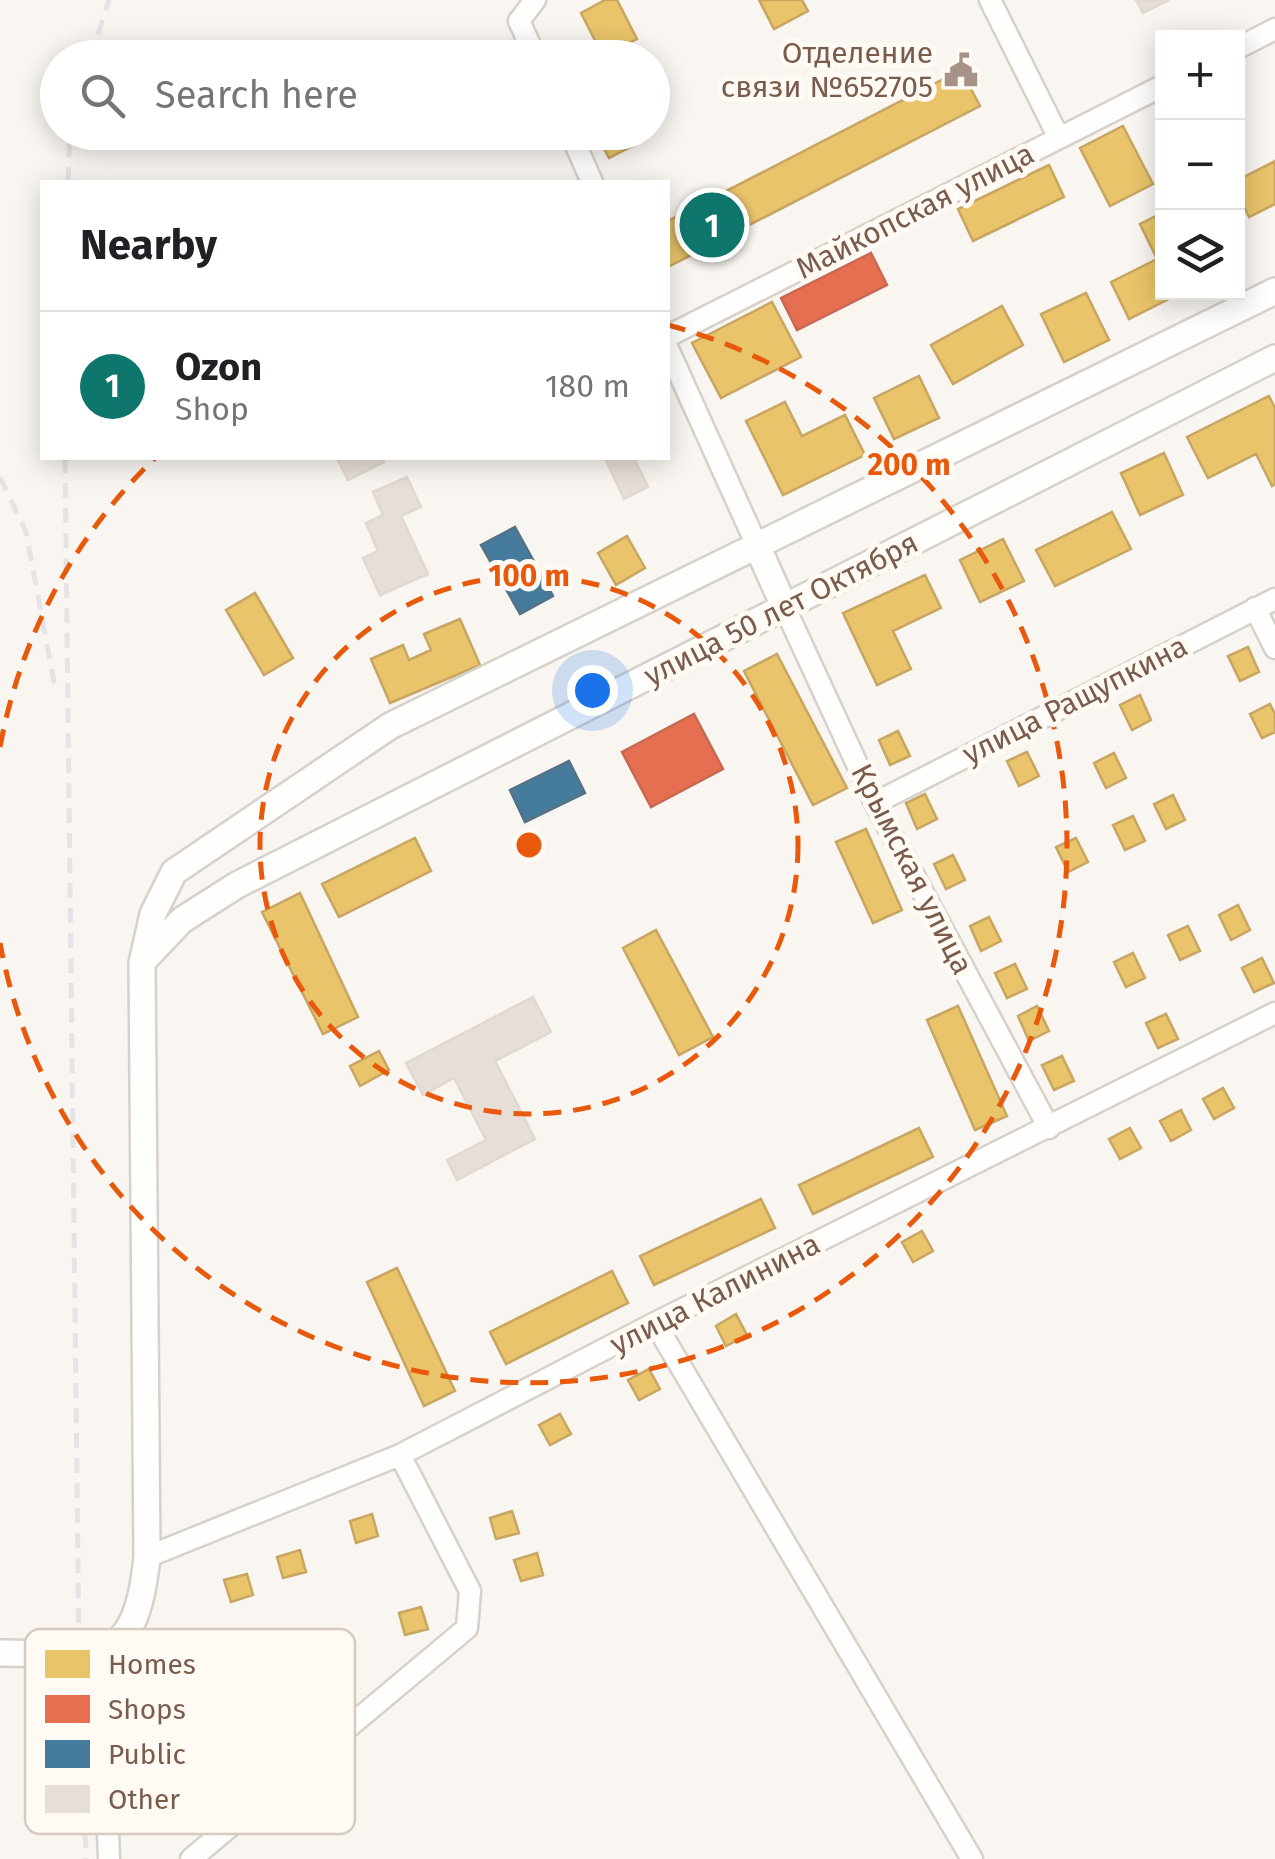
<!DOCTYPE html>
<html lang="en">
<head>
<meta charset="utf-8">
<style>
  body { margin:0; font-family:"Fira Sans",sans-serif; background:#f2f2f2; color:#202124 }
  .controls { position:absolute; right:30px; top:30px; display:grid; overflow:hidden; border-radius:0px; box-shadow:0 5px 25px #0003 }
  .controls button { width:90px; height:90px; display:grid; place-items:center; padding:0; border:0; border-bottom:2px solid #e0e0e0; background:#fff; color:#202124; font:50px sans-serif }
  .you { position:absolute; left:592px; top:690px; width:35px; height:35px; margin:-25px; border:8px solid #fff; border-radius:50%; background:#1a73e8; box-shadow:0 0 0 15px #1a73e833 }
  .badge { display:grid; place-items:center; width:65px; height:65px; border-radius:50%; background:#0f766e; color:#fff; font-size:32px; font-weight:700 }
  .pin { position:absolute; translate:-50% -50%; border:5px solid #fff; box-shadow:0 2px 10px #0006 }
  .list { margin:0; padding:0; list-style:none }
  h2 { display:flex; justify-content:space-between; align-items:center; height:130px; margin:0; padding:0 40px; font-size:42px }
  h2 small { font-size:32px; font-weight:400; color:#757577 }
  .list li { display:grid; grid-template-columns:65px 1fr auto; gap:30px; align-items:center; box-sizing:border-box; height:150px; padding:0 40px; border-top:2px solid #e0e0e0 }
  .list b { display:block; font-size:38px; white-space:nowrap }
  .list p { margin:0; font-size:32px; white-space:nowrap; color:#757577 }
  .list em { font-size:32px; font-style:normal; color:#757577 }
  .icon { flex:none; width:55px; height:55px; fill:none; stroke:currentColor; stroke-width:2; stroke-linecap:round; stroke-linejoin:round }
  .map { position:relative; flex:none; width:1275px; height:1859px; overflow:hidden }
  .search { position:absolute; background:#fff; box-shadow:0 5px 25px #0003; left:40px; top:40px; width:630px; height:110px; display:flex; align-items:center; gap:25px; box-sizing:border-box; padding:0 35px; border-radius:55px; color:#757577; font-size:38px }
  .panel { position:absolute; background:#fff; box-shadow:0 5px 25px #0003; left:40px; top:180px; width:630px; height:280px; border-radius:0px }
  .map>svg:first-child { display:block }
  .homes { fill:#e9c46a; stroke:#c8a561; stroke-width:2.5 }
  .shops { fill:#e76f51; stroke:#c66950; stroke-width:2.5 }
  .public { fill:#457b9d; stroke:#557285; stroke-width:2.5 }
  .building { fill:#e6ded7; stroke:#e2d8d2; stroke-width:2.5 }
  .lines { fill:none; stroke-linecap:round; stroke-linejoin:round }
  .minor-casing { stroke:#d7d1cb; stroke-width:25 }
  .tertiary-casing { stroke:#d7d1cb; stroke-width:30 }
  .minor { stroke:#fefefd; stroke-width:20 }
  .tertiary { stroke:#fefefd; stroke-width:25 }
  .rail { stroke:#e6e3e7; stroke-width:5; stroke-dasharray:15 10; stroke-linecap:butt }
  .ring { fill:none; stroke:#e8590c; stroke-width:5; stroke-dasharray:18 12 }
  .labels { text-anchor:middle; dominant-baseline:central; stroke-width:10; stroke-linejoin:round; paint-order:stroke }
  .poi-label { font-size:30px; fill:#7a5c4d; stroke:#fffaf3; text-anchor:end }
  .street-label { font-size:30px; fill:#7a5c4d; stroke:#fffaf3 }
  .key { fill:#fffaf3; stroke:#d7cbc1; stroke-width:2.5 }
  .key-label { font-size:28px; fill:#7a5c4d }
  .centre { fill:#e8590c; stroke:#fffaf3; stroke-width:5 }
  .ring-label { font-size:30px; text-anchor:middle; font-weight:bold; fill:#e8590c; stroke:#fffaf3; stroke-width:10; stroke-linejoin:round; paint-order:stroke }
</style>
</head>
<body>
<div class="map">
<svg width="1275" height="1859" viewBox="0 0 1275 1859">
  <rect width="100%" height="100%" fill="#f9f5f0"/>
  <path class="homes" d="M605 0H617L637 39 620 48 625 58H604L581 13Z
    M759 0H802L808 11 774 29Z
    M961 70 980 106 668 267V221Z
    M1123 126 1153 184 1110 206 1080 148Z
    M595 132H643L646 139 609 158Z
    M1275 161V204L1249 217 1238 194V180Z
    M1049 165 1064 197 973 241 958 209Z
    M1162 213V292H1183L1129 319 1111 282 1157 259 1140 224Z
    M1086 293 1109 340 1064 362 1041 314Z
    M772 302 801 357 721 398 692 343Z
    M1002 306 1023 345 953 384 931 345Z
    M919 376 939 418 894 439 874 398Z
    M1269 396 1275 408V484L1272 486 1256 454 1208 478 1187 437Z
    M785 402 802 436 845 415 865 455 783 495 746 421Z
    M1164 453 1183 495 1140 515 1121 473Z
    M1112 512 1131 549 1055 586 1036 550Z
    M627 536 645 568 616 585 598 553Z
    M1003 539 1024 581 980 602 960 560Z
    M925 575 941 608 893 631 911 669 877 685 843 613Z
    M255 593 293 658 264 675 226 610Z
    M460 619 480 665 390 703 371 659 403 645 409 660 431 650 424 634Z
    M1248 647 1259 672 1240 681 1228 656Z
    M777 654 847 788 813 805 744 671Z
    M1140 695 1151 720 1132 730 1120 705Z
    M1270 704 1275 714V732L1262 738 1250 714Z
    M898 731 910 756 890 765 879 740Z
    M1027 752 1039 776 1019 786 1007 761Z
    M1114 753 1126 778 1106 788 1094 763Z
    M925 794 937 819 917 829 906 803Z
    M1173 795 1185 820 1166 829 1154 804Z
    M1133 816 1145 841 1125 850 1113 825Z
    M866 829 902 910 873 923 836 842Z
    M415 838 431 871 339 917 322 884Z
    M1076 838 1088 862 1068 872 1056 847Z
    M953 855 965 880 946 889 934 864Z
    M300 893 358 1017 323 1034 262 912Z
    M1238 905 1250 930 1231 940 1219 915Z
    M989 917 1001 941 981 951 970 926Z
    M1188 926 1200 951 1180 960 1168 935Z
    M656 930 713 1037 679 1055 623 948Z
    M1133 953 1145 978 1126 987 1114 962Z
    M1262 958 1274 983 1254 992 1242 968Z
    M1015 964 1027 989 1007 998 995 973Z
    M958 1006 1007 1116 975 1130 927 1020Z
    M1037 1006 1049 1031 1029 1041 1018 1016Z
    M1166 1014 1178 1039 1158 1048 1146 1023Z
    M379 1051 389 1070 360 1086 350 1066Z
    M1062 1056 1074 1081 1054 1090 1042 1065Z
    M1223 1088 1234 1108 1214 1119 1203 1099Z
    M1181 1110 1191 1130 1171 1141 1160 1121Z
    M919 1128 933 1157 813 1214 799 1185Z
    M1130 1128 1141 1148 1120 1159 1109 1139Z
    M761 1199 775 1228 654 1285 640 1256Z
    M922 1231 933 1251 913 1262 902 1242Z
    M397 1268 455 1391 424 1406 367 1282Z
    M612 1271 628 1303 506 1364 490 1332Z
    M736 1314 747 1335 726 1346 716 1326Z
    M649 1369 660 1389 639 1400 628 1380Z
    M560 1414 571 1434 550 1445 539 1425Z
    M512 1511 519 1533 496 1539 490 1518Z
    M372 1514 378 1536 356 1543 350 1521Z
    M300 1550 306 1572 283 1578 277 1557Z
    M537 1553 543 1575 521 1581 514 1560Z
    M247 1574 253 1595 231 1602 224 1580Z
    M421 1607 428 1629 405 1635 399 1613Z"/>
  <path class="shops" d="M871 253 887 285 797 330 781 298Z
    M694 714 723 769 651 807 622 752Z"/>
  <path class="public" d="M515 527 553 596 520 614 481 545Z
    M569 761 585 793 525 822 510 790Z"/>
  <path class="building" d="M1136 0H1169L1143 13Z
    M337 458H381L384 462 348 480Z
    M605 458H634L648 487 624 499Z
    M407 477 421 507 401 516 428 574 380 595 363 558 378 551 366 523 383 515 373 492Z
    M533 997 551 1032 495 1061 535 1139 457 1180 447 1160 486 1140 454 1078 423 1095 406 1063Z"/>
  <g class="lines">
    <g class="minor-casing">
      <path id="minor" d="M535 0 519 21 536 58
        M990 0 1059 138
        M1238 48 1275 29
        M570 132 592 182
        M668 336 1162 86
        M668 349 758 548
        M784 606 875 803 1049 1128
        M1255 608 1275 648
        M875 803 1275 599
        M655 1323 972 1859
        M147 1557 400 1455 655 1323 1275 1013
        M101 1652 109 1859
        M191 1859 467 1628 470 1591 400 1455"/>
    </g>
    <g class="tertiary-casing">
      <path id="tertiary" d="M758 548 784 606
        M145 959 182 920 237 885 1275 358
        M0 1653C97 1653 135 1673 147 1557L142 963 153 914 174 872 390 726 1275 291"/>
    </g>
    <use href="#minor" class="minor"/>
    <use href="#tertiary" class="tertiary"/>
    <path class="rail" d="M90 58 109 0
      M68 182 70 132
      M65 458 79 1653 86 1859
      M0 477 26 532 56 693"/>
  </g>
  <g class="ring">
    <circle cx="529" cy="845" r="269"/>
    <path d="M0 747A538 538 0 0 1 155 458M668 325A538 538 0 1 1 0 943"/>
  </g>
  <defs>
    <g id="civic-bare" transform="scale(2.7)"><path d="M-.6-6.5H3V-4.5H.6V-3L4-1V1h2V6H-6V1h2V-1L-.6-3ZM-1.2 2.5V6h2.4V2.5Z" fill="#a69286" stroke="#fffaf3" stroke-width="2.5" paint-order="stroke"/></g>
  </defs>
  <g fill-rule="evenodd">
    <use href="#civic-bare" x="961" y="70"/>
  </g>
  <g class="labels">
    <g class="poi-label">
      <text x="933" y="53">Отделение<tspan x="933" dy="34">связи №652705</tspan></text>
    </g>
    <g class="street-label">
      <text transform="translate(915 211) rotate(-27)">Майкопская улица</text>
      <text transform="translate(781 609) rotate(-27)">улица 50 лет Октября</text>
      <text transform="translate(1075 700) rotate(-27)">улица Ращупкина</text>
      <text transform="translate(912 869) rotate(63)">Крымская улица</text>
      <text transform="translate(715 1294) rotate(-27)">улица Калинина</text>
    </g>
  </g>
  <rect x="25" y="1629" width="330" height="205" rx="15" class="key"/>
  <rect x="45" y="1650" width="45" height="28" fill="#e9c46a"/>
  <rect x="45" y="1695" width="45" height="28" fill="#e76f51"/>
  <rect x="45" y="1740" width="45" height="28" fill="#457b9d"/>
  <rect x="45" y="1785" width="45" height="28" fill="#e6ded7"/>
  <g class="key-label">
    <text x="108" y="1674">Homes</text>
    <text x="108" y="1719">Shops</text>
    <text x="108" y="1764">Public</text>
    <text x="108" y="1809">Other</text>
  </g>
  <circle cx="529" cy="845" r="15" class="centre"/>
  <g class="ring-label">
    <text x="909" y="475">200 m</text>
    <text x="529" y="586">100 m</text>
  </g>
</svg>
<div class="controls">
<button>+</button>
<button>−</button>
<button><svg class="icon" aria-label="layers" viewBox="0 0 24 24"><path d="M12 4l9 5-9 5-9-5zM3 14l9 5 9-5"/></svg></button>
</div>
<div class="you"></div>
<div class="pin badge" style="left:712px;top:225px">1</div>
<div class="search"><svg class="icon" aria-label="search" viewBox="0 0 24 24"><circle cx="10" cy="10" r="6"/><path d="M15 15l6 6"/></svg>Search here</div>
<section class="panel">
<h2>Nearby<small></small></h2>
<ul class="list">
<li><span class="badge">1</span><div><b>Ozon</b><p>Shop</p></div><em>180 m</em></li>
</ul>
</section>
</div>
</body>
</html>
